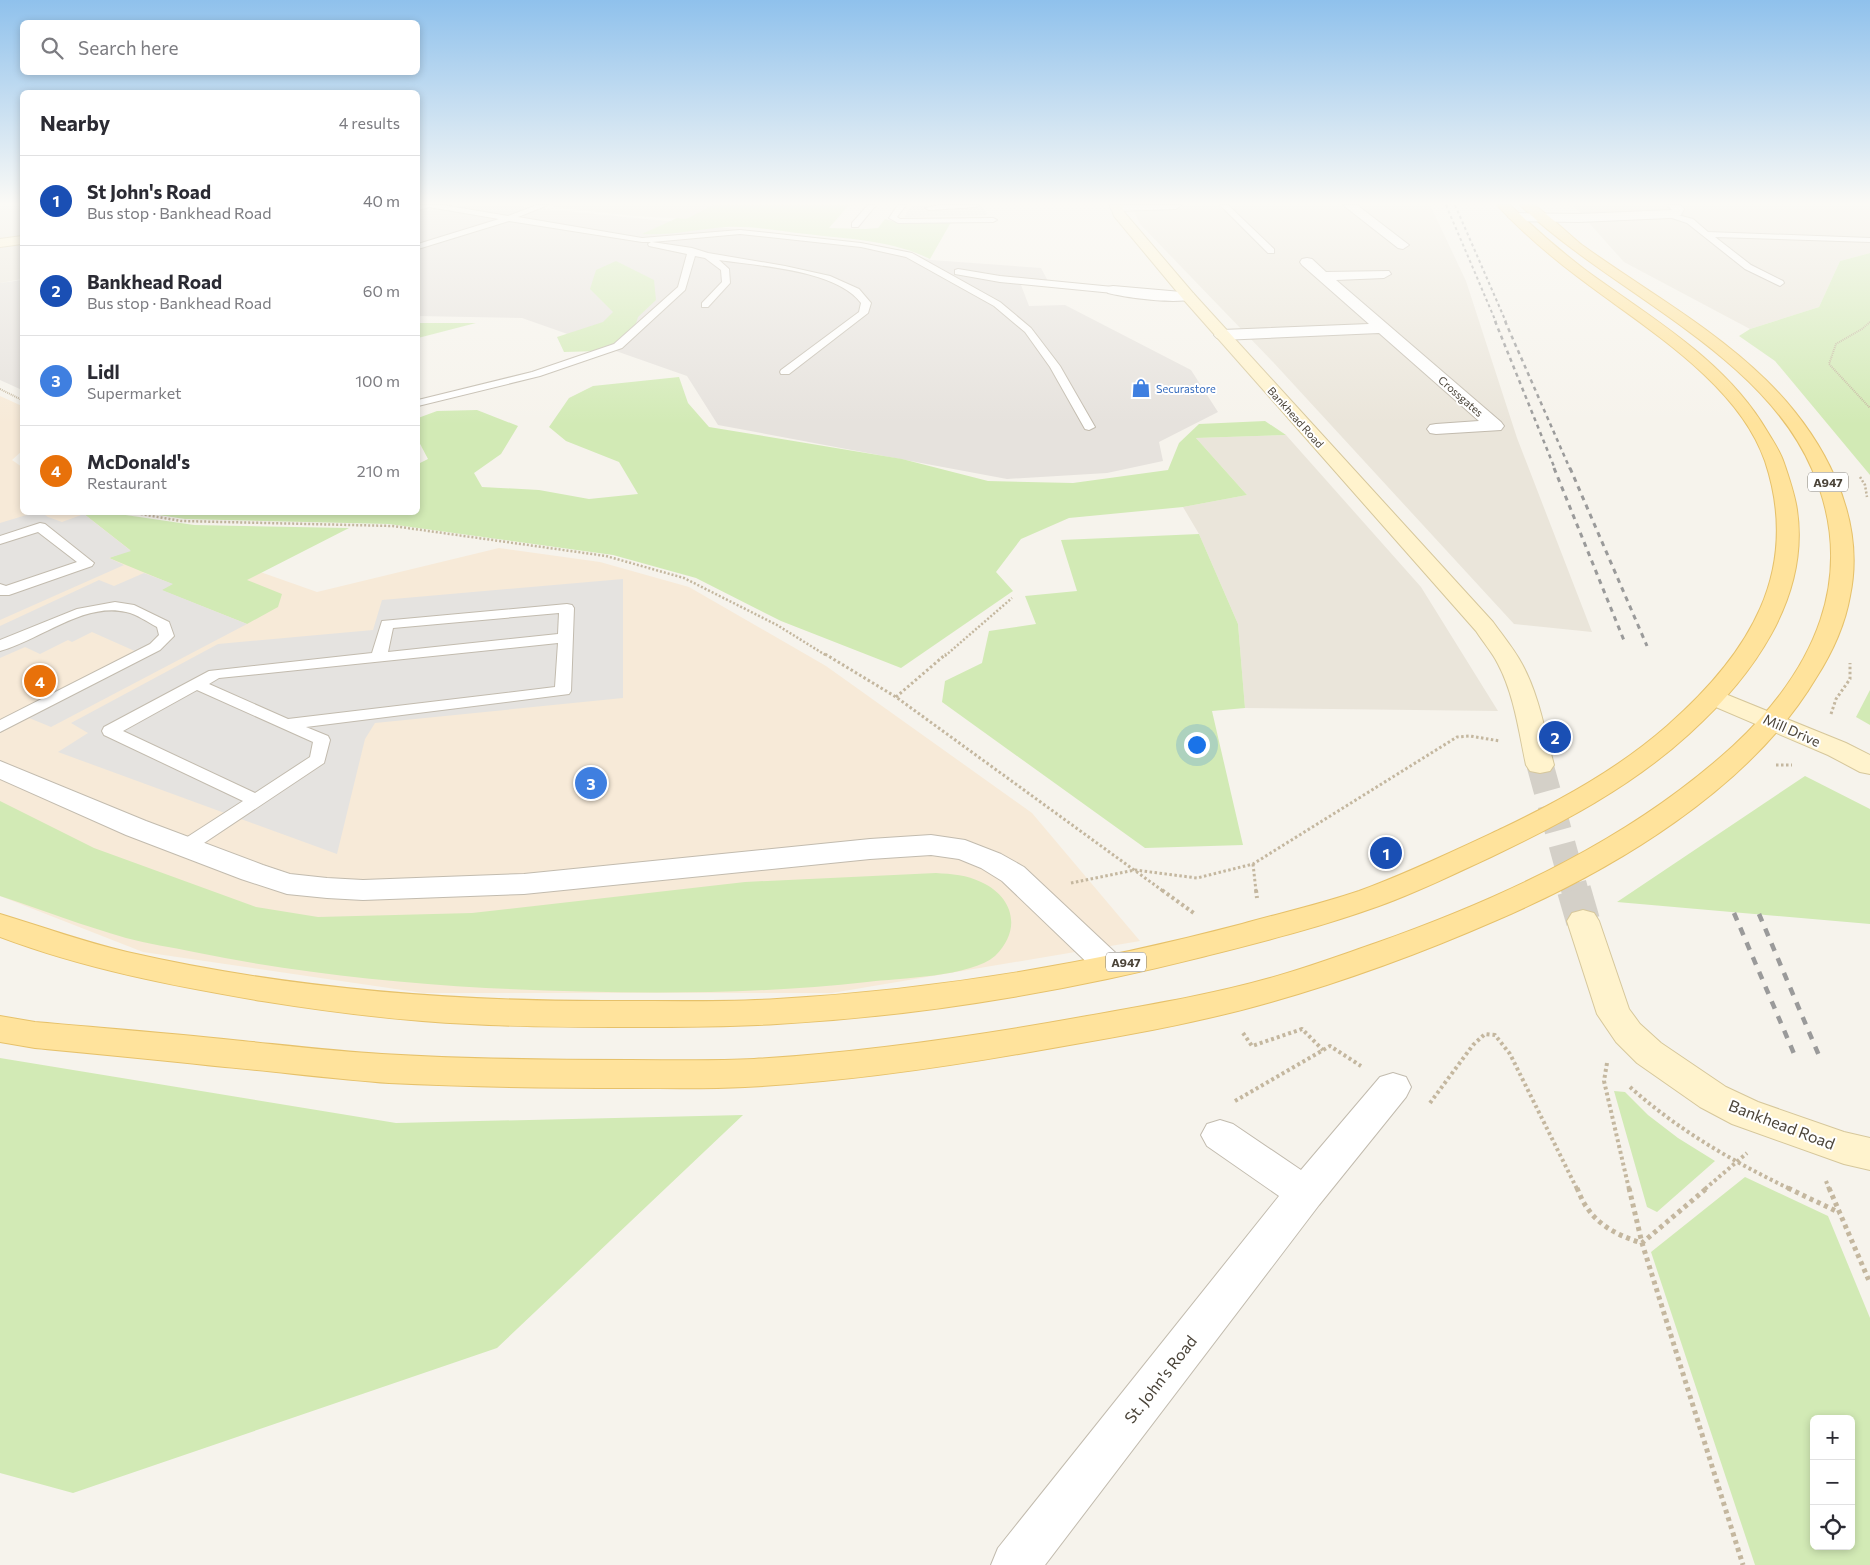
<!DOCTYPE html>
<html lang="en">
<head>
<meta charset="utf-8">
<style>
  body { margin:0; font-family:Commissioner,sans-serif; background:#f2f2f3; color:#2b2b33 }
  .controls { position:absolute; right:15px; bottom:15px; display:grid; overflow:hidden; border-radius:8px; box-shadow:0 2px 8px #0003 }
  .controls button { width:45px; height:45px; display:grid; place-items:center; padding:0; border:0; border-bottom:1px solid #e1e1e2; background:#fff; color:#2b2b33; font:25px sans-serif }
  .you { position:absolute; left:1196px; top:744px; width:18px; height:18px; margin:-12px; border:4px solid #fff; border-radius:50%; background:#1a73e8; box-shadow:0 0 0 8px #1a73e833 }
  .badge { display:grid; place-items:center; width:32px; height:32px; border-radius:50%; background:#fc3f1d; color:#fff; font-size:16px; font-weight:700 }
  .pin { position:absolute; translate:-50% -50%; border:2px solid #fff; box-shadow:0 1px 5px #0006 }
  .list { margin:0; padding:0; list-style:none }
  h2 { display:flex; justify-content:space-between; align-items:center; height:65px; margin:0; padding:0 20px; font-size:21px }
  h2 small { font-size:16px; font-weight:400; color:#7c7c81 }
  .list li { display:grid; grid-template-columns:32px 1fr auto; gap:15px; align-items:center; box-sizing:border-box; height:90px; padding:0 20px; border-top:1px solid #e1e1e2 }
  .list b { display:block; font-size:19px; white-space:nowrap }
  .list p { margin:0; font-size:16px; white-space:nowrap; color:#7c7c81 }
  .list em { font-size:16px; font-style:normal; color:#7c7c81 }
  .icon { flex:none; width:28px; height:28px; fill:none; stroke:currentColor; stroke-width:2; stroke-linecap:round; stroke-linejoin:round }
  .map { position:relative; flex:none; width:1870px; height:1565px; overflow:hidden }
  .search { position:absolute; background:#fff; box-shadow:0 2px 8px #0003; left:20px; top:20px; width:400px; height:55px; display:flex; align-items:center; gap:12px; box-sizing:border-box; padding:0 18px; border-radius:8px; color:#7c7c81; font-size:19px }
  .panel { position:absolute; background:#fff; box-shadow:0 2px 8px #0003; left:20px; top:90px; width:400px; height:425px; border-radius:8px }
  .map>svg:first-child { display:block }
  .residential { fill:#eae5da }
  .commercial { fill:#f7ead8 }
  .industrial { fill:#e6e2dd }
  .green { fill:#d2eab5; fill-rule:evenodd }
  .parking { fill:#e5e3e0 }
  .lines { fill:none; stroke-linecap:round; stroke-linejoin:round }
  .secondary-tunnel-far1 { stroke:#d4d0c8; stroke-width:27; stroke-dasharray:27 14; stroke-linecap:butt }
  .secondary-tunnel { stroke:#d4d0c8; stroke-width:34; stroke-dasharray:34 17; stroke-linecap:butt }
  .lane-casing { stroke:#c2bbae; stroke-width:2 }
  .street-casing { stroke:#c2bbae; stroke-width:2 }
  .secondary-casing { stroke:#d6c79b; stroke-width:2 }
  .primary-casing { stroke:#e6c16a; stroke-width:2 }
  .path-far4 { stroke:#c4b79f; stroke-width:2; stroke-dasharray:1 1; stroke-linecap:butt }
  .path-far3 { stroke:#c4b79f; stroke-width:2.5; stroke-dasharray:2 2; stroke-linecap:butt }
  .path-far2 { stroke:#c4b79f; stroke-width:3; stroke-dasharray:2.5 2.5; stroke-linecap:butt }
  .path-far1 { stroke:#c4b79f; stroke-width:4; stroke-dasharray:3 3; stroke-linecap:butt }
  .path { stroke:#c4b79f; stroke-width:5; stroke-dasharray:4 4; stroke-linecap:butt }
  .lane { fill:#fff; fill-rule:evenodd }
  .street { fill:#fff; fill-rule:evenodd }
  .secondary { fill:#fff3cd; fill-rule:evenodd }
  .primary { fill:#ffe39c; fill-rule:evenodd }
  .rail-far3 { stroke:#9a9a9a; stroke-width:2; stroke-dasharray:3 3; stroke-linecap:butt }
  .rail-far2 { stroke:#9a9a9a; stroke-width:2.5; stroke-dasharray:4 4; stroke-linecap:butt }
  .rail-far1 { stroke:#9a9a9a; stroke-width:3; stroke-dasharray:5 5; stroke-linecap:butt }
  .rail { stroke:#9a9a9a; stroke-width:4.5; stroke-dasharray:8 8; stroke-linecap:butt }
  .labels { text-anchor:middle; dominant-baseline:central; stroke-width:4; stroke-linejoin:round; paint-order:stroke }
  .far-shop-label { font-size:11px; fill:#366cbe; stroke:#fff; text-anchor:start }
  .far-street-label { font-size:11px; fill:#4b4439; stroke:#fff }
  .shield { fill:#fff; stroke:#817c74; stroke-width:1 }
  .shield-label { font-size:12px; font-weight:bold; fill:#4b4439 }
  .street-label { font-size:14px; fill:#4b4439; stroke:#fff }
  .near-street-label { font-size:16px; fill:#4b4439; stroke:#fff }
</style>
</head>
<body>
<div class="map">
<svg width="1870" height="1565" viewBox="0 0 1870 1565">
  <rect width="100%" height="100%" fill="#f6f3ec"/>
  <path class="residential" d="M0 205H22V235L0 239Z
    M558 205H713L686 219 634 216 553 207Z
    M1131 205H1430L1466 281 1517 438 1592 632 1514 624 1273 362 1140 224Z
    M1573 205H1870V253L1840 261 1819 307 1750 329 1624 262Z
    M22 244V279L0 283V248Z
    M1286 435 1421 587 1498 711 1245 708 1238 624 1199 534 1183 507 1247 495 1196 438Z"/>
  <path class="commercial" d="M0 396 22 406V451L12 460 22 467V512L93 513 317 592 499 548 600 562 689 587 826 666 1032 813 1140 941 832 993H423L143 952 0 896Z"/>
  <path class="industrial" d="M418 205H506L666 221 881 246 931 260 1041 268 1049 283 1021 285 1029 306 1065 305 1191 370 1218 412 1159 442 1163 461 1107 473 1007 479 718 425 687 376 522 318 418 316Z
    M22 280V390L0 380V283Z"/>
  <path class="green" d="M713 205H868L848 206 829 228 865 229 878 228 885 219 901 223 951 222 930 259C892 240 848 239 806 234 780 231 753 226 726 227 698 229 670 236 642 234L677 218 686 219Z
    M1870 253V475L1775 361 1739 336 1750 329 1819 307 1840 261Z
    M616 261 654 280 656 300 638 317 632 336 601 351 564 352 557 337 603 322 613 312 590 289 596 270Z
    M418 323H476L418 338Z
    M679 377 688 403 709 427 902 459 988 481 1073 483 1168 470 1179 443 1199 424 1265 421 1286 435 1196 438 1247 495 1183 507 1069 518 1021 539 996 572 1013 591 901 668 781 621 696 578 613 555 389 524 185 519 145 513 418 512V464L428 459 418 440V418L437 411 477 410 518 426 501 454 474 473 482 487 539 490 589 499 638 494 619 462 566 441 549 427 569 398 593 386Z
    M87 513H112L194 525 349 528 247 580 282 594 278 607 247 624 161 590 172 584 109 558 130 550 84 514Z
    M1199 534 1238 624 1245 708 1212 711 1243 845 1145 848 942 702 945 681 982 663 989 631 1036 624 1025 596 1077 591 1061 540Z
    M1870 690V725L1856 717Z
    M1805 776 1870 809V924L1617 902Z
    M0 801 94 848 256 907 318 917 472 913 745 882 936 873C952 874 967 875 981 882 1014 897 1022 930 995 956 971 977 899 978 867 982 740 996 613 994 486 988 388 982 290 972 194 952 171 947 148 944 126 938 84 926 42 910 0 896Z
    M0 1058 396 1123 743 1115 497 1348 73 1493 0 1473Z
    M1614 1091 1625 1092 1648 1115 1678 1138 1715 1161 1657 1212 1647 1207Z
    M1745 1177 1828 1216 1870 1318V1565H1755L1651 1252ZM1814 1419H1851V1546H1814Z"/>
  <path class="parking" d="M912 205H981L988 215 904 217Z
    M33 513H42L48 517 62 522 84 514 131 551 109 558 124 565 0 620V523Z
    M144 573 173 584 162 590 247 624 51 727 17 713 137 652 92 632 72 642 68 640 40 654 25 647 0 658V626L99 580 114 586Z
    M623 579V698L375 723 365 739 337 854 58 752 88 733 71 723 218 644 373 630 382 600Z"/>
  <g class="lines">
    <path class="secondary-tunnel-far1" d="M1540 765 1575 891"/>
    <path class="secondary-tunnel" d="M1574 890 1583 921"/>
    <g class="lane-casing">
      <path id="lane" d="M443 205 508 216 537 205H548L518 217 642 238 740 230 861 243 912 253 1000 302 1031 328 1060 366 1095 427 1089 430 1085 429 1050 367 1025 332 994 306 906 257 861 247 740 234 652 242 692 248 708 253 785 266 830 276 859 289 871 303 868 313 789 374H781L780 372 781 370 859 312 861 303C836 270 759 266 719 260L729 269 730 283 708 307H702V303L722 282 721 270 705 258 695 256 685 290 622 348 540 376 418 406V400L532 372 614 344 678 287 687 254 649 246 648 244 651 242H642L509 221 418 249V244L499 219 429 207 418 210V206L420 205Z
        M868 205H876L858 227H852V223Z
        M898 205H906L897 217 900 219 993 218 997 220 993 222 898 223 889 218Z
        M940 205H980L976 207 929 210 925 208Z
        M1220 205H1228L1274 249V253H1268Z
        M1666 212 1693 219 1708 232 1870 238V242L1715 237 1751 265 1783 281 1784 283 1780 286 1745 269 1687 223 1666 216Z
        M958 269 1000 276 1113 287 1118 290 1113 293 1000 282 955 274V270Z
        M40 523 45 524 94 563 92 566 9 595H0V584L6 586 77 562 38 532 0 544V536Z
        M115 602 134 605 169 622 174 636 160 650 0 732V720L150 644 159 635 157 627C147 622 137 614 126 612 83 602 39 641 0 651V640L77 609Z
        M567 604 572 605 574 608 571 691 569 694 306 727 328 736 330 740 324 763 192 851 185 853 178 851 176 847 178 843 243 801 104 735 102 731 104 727 209 671 372 653 382 621ZM559 613 558 634 388 652 393 628ZM558 643 555 687 288 719 209 684 219 678ZM197 690 313 742 310 757 255 793 123 731Z"/>
    </g>
    <g class="street-casing">
      <path id="street" d="M1111 205H1182L1176 209 1116 211 1112 210 1110 207Z
        M1343 205H1357L1409 245 1403 249 1398 248Z
        M1667 205H1680L1684 209 1681 215 1669 218 1579 222 1514 221 1508 217 1514 213 1579 214 1672 210Z
        M1307 258 1312 259 1326 272 1389 271 1391 274 1384 278 1336 280 1501 422 1504 426 1501 430 1436 434 1430 433 1427 429 1430 425 1436 424 1479 421 1379 333 1222 340 1217 338 1214 335 1217 332 1222 330 1369 324 1302 265 1300 262 1302 259Z
        M1113 286 1193 293 1195 296 1193 299C1174 304 1128 298 1108 293L1106 290 1108 287Z
        M0 761 146 821 263 865 290 874 327 878 363 880 524 874 870 839 931 835 965 840 1001 854 1024 867 1121 958 1126 966 1121 974 1110 978 1099 974 1002 881 981 868 959 859 931 855 870 859 524 894 363 900 327 898 287 894 241 879 126 835 0 779Z
        M1393 1073 1406 1077 1411 1087 1406 1097 1319 1205 1045 1565H991L998 1548 1279 1196 1207 1146 1201 1135 1207 1124 1220 1120 1233 1124 1301 1170 1380 1077Z"/>
    </g>
    <g class="secondary-casing">
      <path id="secondary" d="M1110 205H1122L1124 212 1193 293 1493 622C1503 636 1514 649 1522 664 1539 695 1545 732 1554 765L1550 771 1540 773 1530 771 1526 765C1519 732 1514 694 1498 664 1492 652 1483 642 1476 631L1183 299 1114 216Z
        M22 236V244L0 247V239Z
        M1713 689 1846 743 1870 755V774L1860 772 1828 755 1704 702 1700 697 1704 692Z
        M1583 910 1594 913 1599 921 1629 1009 1640 1024 1661 1043 1726 1087 1758 1102 1844 1132 1870 1138V1170L1844 1164 1732 1124 1700 1107 1637 1063 1616 1042 1597 1014 1567 921 1572 913Z"/>
    </g>
    <g class="primary-casing">
      <path id="primary" d="M1497 205H1510C1534 228 1558 249 1584 269 1649 317 1725 359 1767 431 1773 441 1780 451 1784 463 1789 478 1795 495 1797 510 1810 599 1751 678 1689 734 1631 787 1562 823 1491 857 1454 874 1418 892 1379 906 1321 927 1261 942 1202 957 1063 992 920 1016 777 1024 728 1027 679 1027 630 1027 576 1027 523 1027 470 1024 400 1021 331 1012 262 1001 173 986 85 969 0 937V914C43 927 84 942 127 952 289 989 454 1002 620 1001 672 1001 725 1002 777 999 934 990 1091 964 1242 924 1281 913 1321 904 1359 891 1408 873 1456 850 1503 828 1561 800 1618 769 1667 726 1748 655 1802 572 1765 461 1738 382 1642 326 1578 277 1549 255 1522 232 1497 205Z
        M1520 205C1524 205 1529 204 1533 205 1540 207 1573 238 1582 245 1643 289 1712 327 1766 380 1822 435 1867 515 1850 596 1845 625 1832 653 1816 678 1750 789 1613 870 1497 920 1424 952 1348 980 1271 1002 1198 1023 1122 1036 1047 1049 947 1067 846 1082 745 1087 707 1089 668 1088 630 1088 550 1088 469 1087 389 1083 334 1079 280 1072 225 1067 162 1060 98 1054 35 1048L0 1042V1016L35 1022C101 1028 167 1033 233 1040 283 1045 332 1051 382 1054 464 1059 547 1060 630 1060 672 1060 713 1061 754 1059 866 1052 977 1036 1087 1016 1148 1005 1210 995 1270 978 1306 968 1341 955 1376 943 1505 897 1631 839 1733 746 1814 671 1859 577 1812 469 1761 351 1610 292 1520 205Z"/>
    </g>
    <path class="path-far4" d="M1870 322 1862 329 1836 344 1829 364 1870 408
      M0 389 22 400"/>
    <path class="path-far3" d="M1860 477 1865 485 1867 497
      M129 512 181 521 393 526 606 556 684 578 777 625 827 656
      M945 656 1012 598"/>
    <path class="path-far2" d="M825 654 896 697 1163 891
      M896 697 946 654
      M1831 714 1836 699 1850 679V663
      M1776 765H1792
      M1253 864 1256 891
      M1071 883 1135 870 1197 878 1253 864 1457 737 1470 736 1500 741"/>
    <path class="path-far1" d="M1162 890 1195 914
      M1256 890 1257 898
      M1243 1033 1252 1046 1302 1029 1323 1050
      M1607 1063 1604 1081 1629 1189
      M1630 1087C1678 1130 1732 1161 1790 1189
      M1235 1101 1330 1046 1361 1066
      M1430 1103 1473 1045 1485 1034 1495 1035 1510 1054 1577 1189
      M1826 1181 1829 1189
      M1705 1189 1747 1153"/>
    <path class="path" d="M1577 1188C1580 1195 1583 1203 1588 1209 1600 1227 1622 1237 1642 1243L1707 1188
      M1629 1188 1642 1243 1743 1565
      M1788 1188 1840 1213
      M1829 1188 1870 1283"/>
    <use href="#lane" class="lane"/>
    <use href="#street" class="street"/>
    <use href="#secondary" class="secondary"/>
    <use href="#primary" class="primary"/>
    <path class="rail-far3" d="M1446 205 1496 322
      M1455 205 1506 322"/>
    <path class="rail-far2" d="M1495 321 1555 469
      M1505 321 1570 469"/>
    <path class="rail-far1" d="M1554 468 1625 643
      M1570 468 1647 646"/>
    <path class="rail" d="M1734 913 1795 1056
      M1759 914 1820 1058"/>
  </g>
  <linearGradient id="sky" x2="0" y2="1"><stop stop-color="#8fc1ec"/><stop offset="0.48" stop-color="#fbfaf6"/><stop offset="1" stop-color="#fbfaf6" stop-opacity="0"/></linearGradient>
  <rect width="1870" height="424" fill="url(#sky)"/>
  <defs>
    <g id="shop-bare" transform="scale(1.5)"><path d="M-5-2.5h2.3a2.7 3.5 0 0 1 5.4 0H5L5.5 6h-11ZM-1.5-2.5h3a1.5 2.3 0 0 0-3 0Z" fill="#3f7fe0" stroke="#fff" stroke-width="2.5" paint-order="stroke"/></g>
  </defs>
  <g fill-rule="evenodd">
    <use href="#shop-bare" x="1141" y="388"/>
  </g>
  <g class="labels">
    <g class="far-shop-label">
      <text x="1156" y="388">Securastore</text>
    </g>
    <g class="far-street-label">
      <text transform="translate(1461 396) rotate(41)">Crossgates</text>
      <text transform="translate(1296 417) rotate(48)">Bankhead Road</text>
    </g>
    <g class="shield">
      <rect x="1808" y="472.5" width="40" height="19" rx="4"/>
      <rect x="1106" y="952.5" width="40" height="19" rx="4"/>
    </g>
    <g class="shield-label">
      <text x="1828" y="482">A947</text>
      <text x="1126" y="962">A947</text>
    </g>
    <g class="street-label">
      <text transform="translate(1792 730) rotate(24)">Mill Drive</text>
    </g>
    <g class="near-street-label">
      <text transform="translate(1782 1124) rotate(21)">Bankhead Road</text>
      <text transform="translate(1160 1379) rotate(-52)">St. John's Road</text>
    </g>
  </g>
</svg>
<div class="controls">
<button>+</button>
<button>−</button>
<button><svg class="icon" aria-label="locate" viewBox="0 0 24 24"><circle cx="12" cy="12" r="6"/><path d="M12 2v4M12 18v4M2 12h4M18 12h4"/></svg></button>
</div>
<div class="you"></div>
<div class="pin badge" style="left:1386px;top:853px;background:#1a4fb4">1</div>
<div class="pin badge" style="left:1555px;top:737px;background:#1a4fb4">2</div>
<div class="pin badge" style="left:591px;top:783px;background:#3f7fe0">3</div>
<div class="pin badge" style="left:40px;top:681px;background:#e8710a">4</div>
<div class="search"><svg class="icon" aria-label="search" viewBox="0 0 24 24"><circle cx="10" cy="10" r="6"/><path d="M15 15l6 6"/></svg>Search here</div>
<section class="panel">
<h2>Nearby<small>4 results</small></h2>
<ul class="list">
<li><span class="badge" style="background:#1a4fb4">1</span><div><b>St John's Road</b><p>Bus stop · Bankhead Road</p></div><em>40 m</em></li>
<li><span class="badge" style="background:#1a4fb4">2</span><div><b>Bankhead Road</b><p>Bus stop · Bankhead Road</p></div><em>60 m</em></li>
<li><span class="badge" style="background:#3f7fe0">3</span><div><b>Lidl</b><p>Supermarket</p></div><em>100 m</em></li>
<li><span class="badge" style="background:#e8710a">4</span><div><b>McDonald's</b><p>Restaurant</p></div><em>210 m</em></li>
</ul>
</section>
</div>
</body>
</html>
